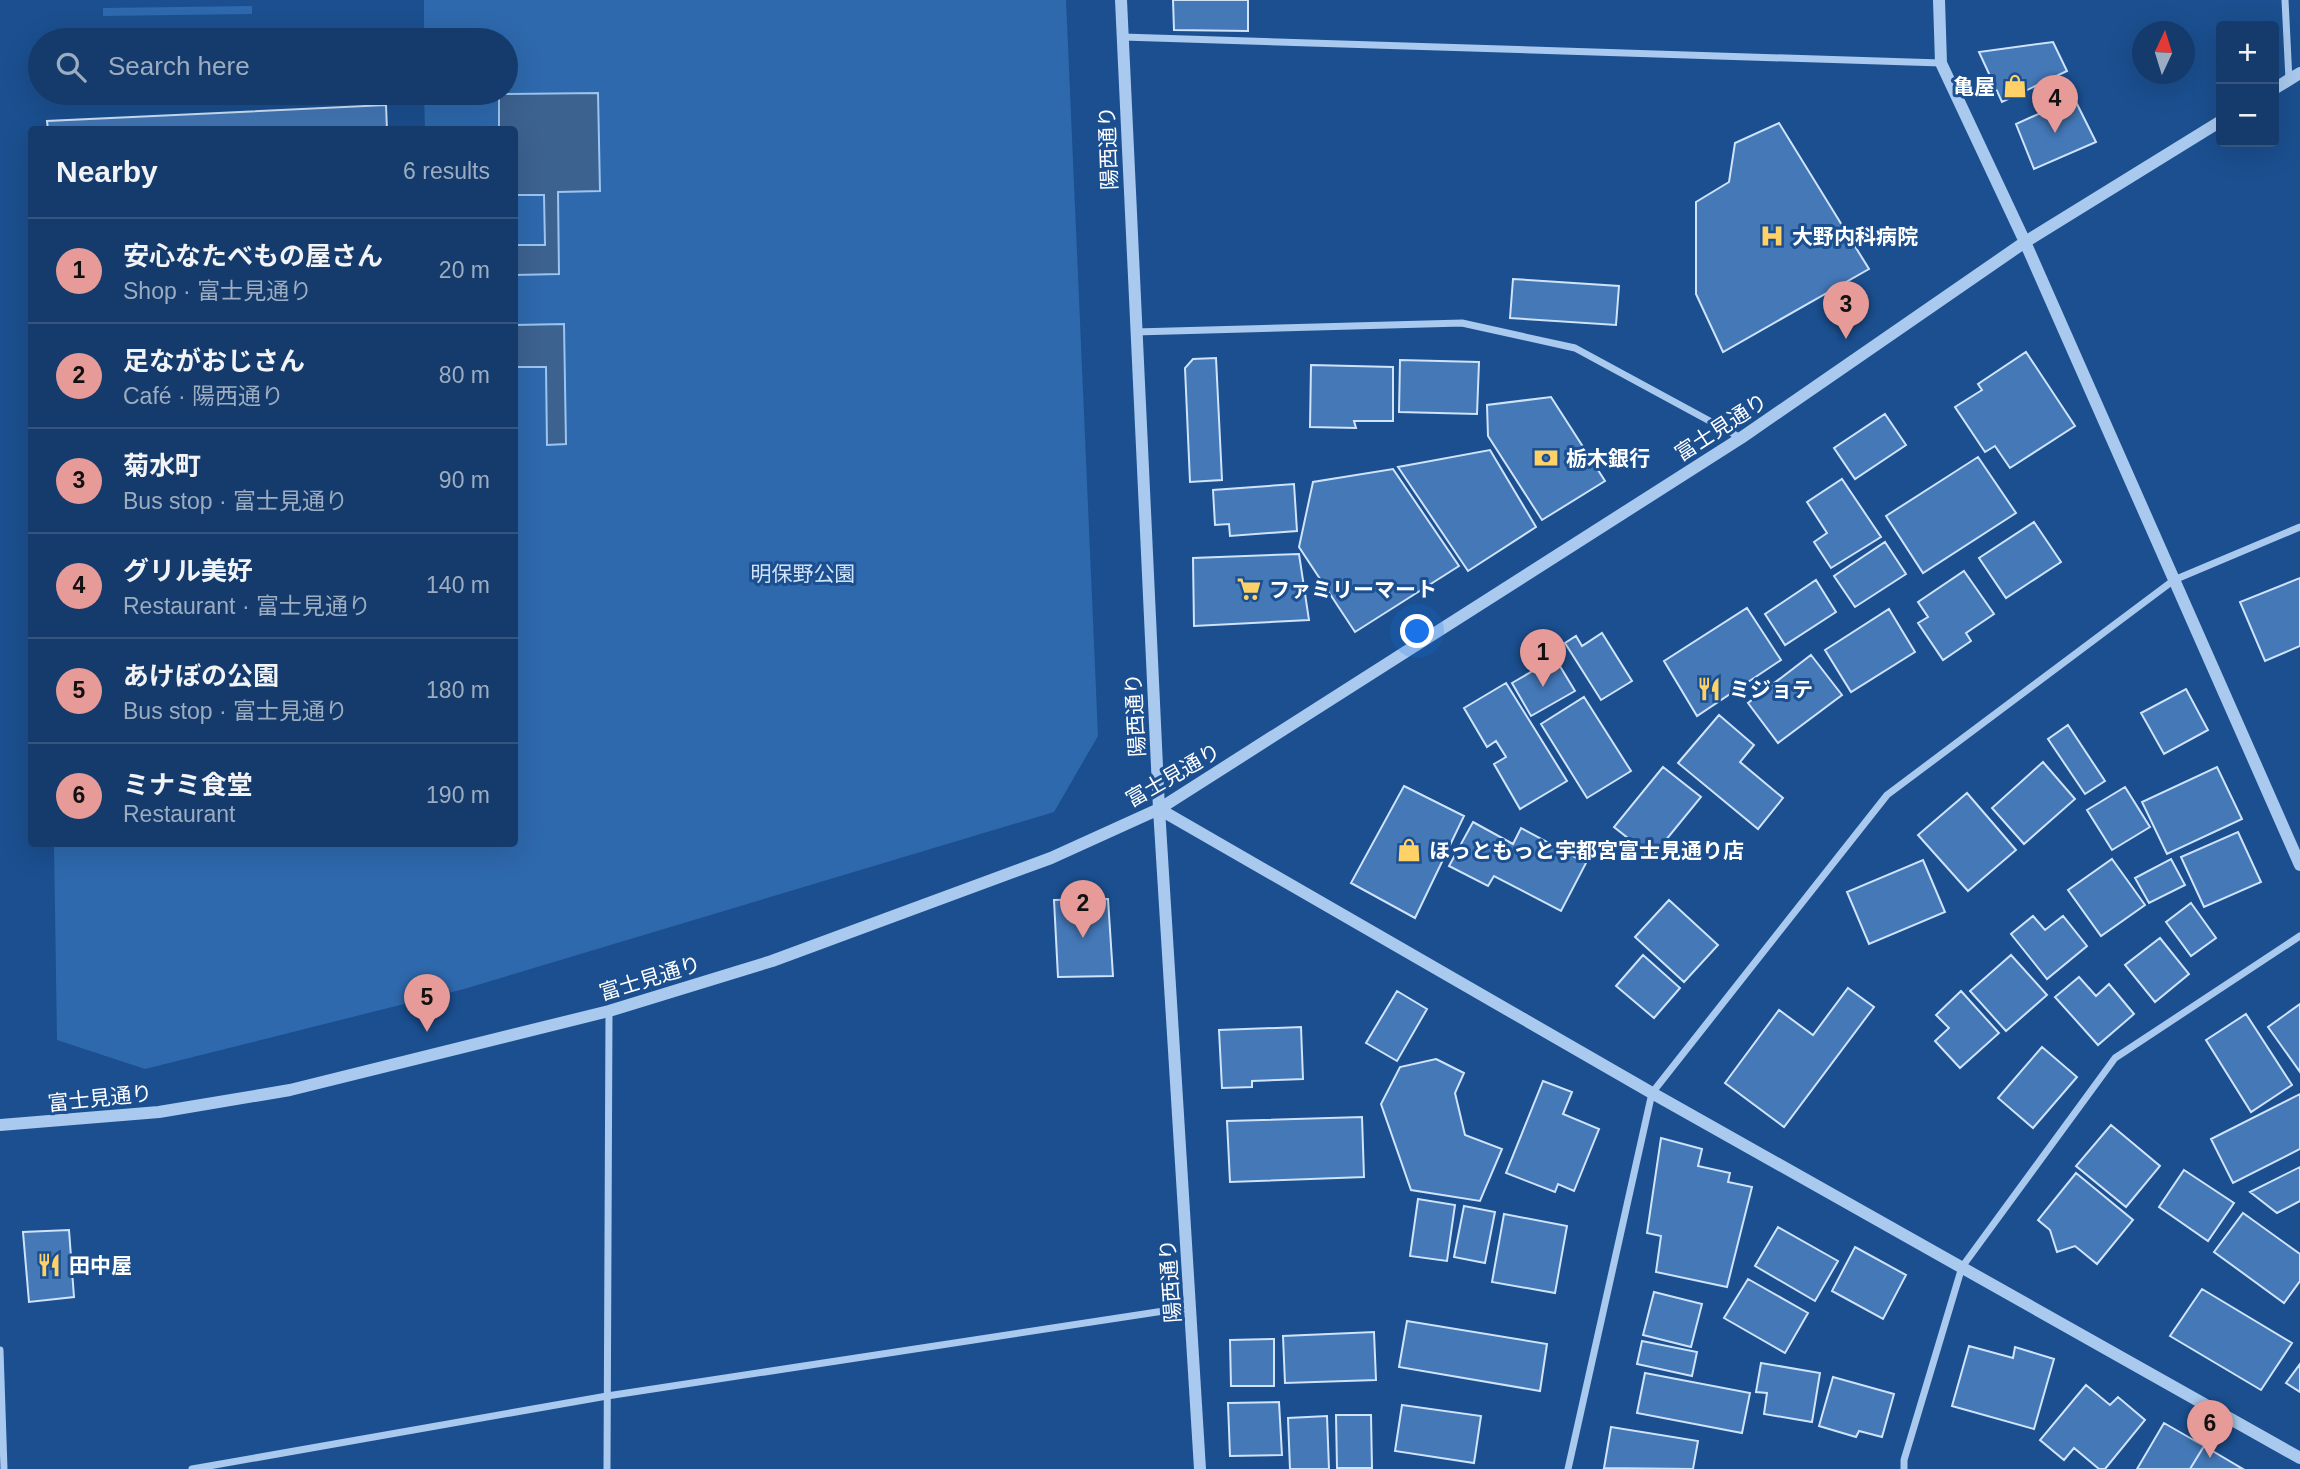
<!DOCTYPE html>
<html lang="en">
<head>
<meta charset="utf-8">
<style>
  body { margin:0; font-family:Arial,"Noto Sans JP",sans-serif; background:#1d4271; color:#f1f3f6 }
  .controls { position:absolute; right:21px; top:21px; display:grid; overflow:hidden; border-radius:7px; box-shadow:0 7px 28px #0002 }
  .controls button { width:63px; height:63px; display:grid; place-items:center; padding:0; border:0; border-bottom:2px solid #33557e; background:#143b6b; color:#f1f3f6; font:35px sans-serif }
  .compass { position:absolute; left:2132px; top:21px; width:63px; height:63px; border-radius:50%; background:#143b6b; box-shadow:0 7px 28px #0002; rotate:4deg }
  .you { position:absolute; left:1418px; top:632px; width:24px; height:24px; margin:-18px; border:5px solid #fff; border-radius:50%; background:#1a73e8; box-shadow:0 0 0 10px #1a73e833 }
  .badge { display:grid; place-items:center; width:46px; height:46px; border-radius:50%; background:#e69b98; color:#111; font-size:23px; font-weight:700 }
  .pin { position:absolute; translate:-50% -58px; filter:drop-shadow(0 2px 4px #0008) }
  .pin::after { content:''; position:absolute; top:37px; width:24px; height:21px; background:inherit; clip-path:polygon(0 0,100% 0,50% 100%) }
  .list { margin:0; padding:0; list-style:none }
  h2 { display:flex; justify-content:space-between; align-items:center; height:91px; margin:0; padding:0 28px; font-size:30px }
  h2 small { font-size:23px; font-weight:400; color:#9dadc1 }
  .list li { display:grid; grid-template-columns:46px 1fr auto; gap:21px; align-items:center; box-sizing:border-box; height:105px; padding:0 28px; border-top:2px solid #33557e }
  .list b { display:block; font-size:26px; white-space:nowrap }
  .list p { margin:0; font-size:23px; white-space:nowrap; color:#9dadc1 }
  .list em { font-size:23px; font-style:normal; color:#9dadc1 }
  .icon { flex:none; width:38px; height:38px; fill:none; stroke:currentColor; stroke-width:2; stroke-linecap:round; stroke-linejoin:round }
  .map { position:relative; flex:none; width:2300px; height:1469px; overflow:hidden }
  .search { position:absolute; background:#143b6b; box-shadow:0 7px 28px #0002; left:28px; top:28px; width:490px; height:77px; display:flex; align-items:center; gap:18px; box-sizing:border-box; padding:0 24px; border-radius:38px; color:#9dadc1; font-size:26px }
  .panel { position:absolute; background:#143b6b; box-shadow:0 7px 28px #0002; left:28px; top:126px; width:490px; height:721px; border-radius:7px }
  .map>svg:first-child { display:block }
  .green { fill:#2e69ad }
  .water { fill:#3c6290; stroke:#9cc4f0; stroke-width:2 }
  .building { fill:#4478b7; stroke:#cfe3fa; stroke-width:2 }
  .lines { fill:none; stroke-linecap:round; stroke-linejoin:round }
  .minor { stroke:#a9c9ee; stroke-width:7 }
  .tertiary { stroke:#a9c9ee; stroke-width:12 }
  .labels { text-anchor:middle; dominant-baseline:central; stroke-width:6; stroke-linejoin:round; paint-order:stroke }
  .poi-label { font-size:21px; font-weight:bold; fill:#fff; stroke:#1b4f8f; text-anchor:start }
  .street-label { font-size:21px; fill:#fff; stroke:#1b4f8f }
  .park-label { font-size:21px; fill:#cfe3fa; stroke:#1b4f8f }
</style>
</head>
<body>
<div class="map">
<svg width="2300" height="1469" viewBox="0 0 2300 1469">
  <rect width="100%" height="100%" fill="#1b4f8f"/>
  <path class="green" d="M424 0H1066L1098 736 1054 812 464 989 145 1069 57 1040 54 844H514V130L425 129 424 93H506V40H424Z
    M252 6V14L103 16V8Z"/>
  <path class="water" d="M598 93 600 191 558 192 559 274 515 275V245H545L544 195H515L514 130 499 129V94Z
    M564 324 566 444 547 445 546 367H515V325Z"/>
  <path class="building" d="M1173 0H1248V31L1174 30Z
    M2053 42 2067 71 2002 102 1979 52Z
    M2074 98 2096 142 2034 169 2016 124Z
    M386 105 387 130H48L47 121Z
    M1779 123 1869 269 1723 352 1696 294V202L1729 182 1735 143Z
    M1513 279 1619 286 1616 325 1510 318Z
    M2026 352 2075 426 2010 468 1995 446 1985 452 1955 407 1982 390 1978 384Z
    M1216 358 1222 480 1190 482 1185 368 1193 359Z
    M1400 360 1479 362 1477 414 1399 412Z
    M1311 365 1393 367V421H1354L1356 428 1310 427Z
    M1551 397 1605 481 1542 520 1488 436 1487 405Z
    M1885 414 1906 445 1855 479 1834 448Z
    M1490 450 1536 527 1468 571 1398 467Z
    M1978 457 2016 513 1923 573 1886 516Z
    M1393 469 1459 566 1355 632 1299 547 1313 482Z
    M1842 479 1881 537 1831 568 1814 542 1827 533 1807 502Z
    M1294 484 1297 531 1230 536 1229 524 1215 525 1213 490Z
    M2034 522 2061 562 2006 598 1979 558Z
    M1885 542 1906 574 1855 607 1834 576Z
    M1299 554 1309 620 1194 626 1193 558Z
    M1964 571 1994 614 1966 633 1971 641 1943 660 1918 623 1928 617 1918 602Z
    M2300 578V646L2265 661 2240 602Z
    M1816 580 1836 612 1785 645 1765 614Z
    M1747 608 1781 660 1697 716 1664 661Z
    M1889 609 1915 652 1851 692 1825 650Z
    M1602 633 1632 681 1601 700 1565 643 1576 636 1582 646Z
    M1811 655 1842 695 1778 743 1748 703Z
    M1555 658 1575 691 1531 716 1512 683Z
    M1506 683 1567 781 1520 809 1494 764 1506 757 1496 741 1487 747 1464 708Z
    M2186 689 2208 730 2164 754 2141 713Z
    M1584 697 1631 771 1587 798 1541 724Z
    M1719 715 1754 745 1740 762 1783 798 1758 829 1678 763Z
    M2068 725 2105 781 2085 794 2048 739Z
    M2043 762 2075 799 2024 844 1992 808Z
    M1663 767 1701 797 1652 857 1614 827Z
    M2217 767 2242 819 2167 854 2142 802Z
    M1404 786 1464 816 1415 918 1351 883Z
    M2125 787 2150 827 2112 850 2087 810Z
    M1967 793 2016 850 1968 891 1918 835Z
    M1473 822 1513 844 1521 828 1586 863 1561 911 1494 876 1488 886 1449 866Z
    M2238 832 2261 882 2204 907 2181 857Z
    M2112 859 2145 905 2101 936 2068 890Z
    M2171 859 2185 885 2149 903 2135 878Z
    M1923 860 1945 912 1869 944 1847 892Z
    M1108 899 1113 976 1058 977 1054 900Z
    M1669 900 1718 945 1684 982 1635 937Z
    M2191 903 2216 938 2191 956 2166 922Z
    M2033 916 2045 930 2063 916 2087 946 2047 979 2011 934Z
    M2160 938 2189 974 2155 1002 2125 965Z
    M1643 955 1680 988 1654 1018 1616 986Z
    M2011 955 2047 995 2006 1031 1970 991Z
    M2079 977 2096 996 2109 984 2134 1014 2098 1045 2055 997Z
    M1848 988 1874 1007 1784 1127 1725 1083 1779 1010 1813 1035Z
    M1397 991 1427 1009 1397 1061 1366 1043Z
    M1961 991 1999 1033 1960 1068 1935 1041 1949 1028 1936 1015Z
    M2300 1004V1072L2268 1027Z
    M2246 1014 2292 1085 2251 1112 2206 1040Z
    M1301 1027 1303 1079 1252 1081V1087L1222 1088 1219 1030Z
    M2042 1047 2077 1077 2033 1128 1998 1098Z
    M1436 1059 1464 1073 1455 1093 1465 1135 1502 1149 1480 1201 1411 1190 1381 1104 1400 1067Z
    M1543 1081 1572 1092 1563 1114 1599 1129 1574 1191 1558 1184 1555 1192 1506 1173Z
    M2300 1094V1149L2233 1183 2211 1139Z
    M1362 1117 1364 1177 1230 1182 1227 1121Z
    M2111 1125 2160 1166 2126 1207 2076 1166Z
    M1661 1138 1702 1149 1698 1166 1730 1173 1728 1182 1752 1187 1727 1287 1656 1272 1661 1236 1647 1233Z
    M2300 1167V1201L2277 1213 2250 1192Z
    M2184 1170 2234 1203 2208 1241 2159 1207Z
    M2076 1173 2133 1220 2097 1264 2075 1246 2057 1252 2050 1230 2038 1220Z
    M1418 1199 1455 1205 1447 1261 1410 1256Z
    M1464 1206 1495 1212 1485 1263 1454 1257Z
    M2243 1213 2300 1254V1281L2284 1303 2214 1252Z
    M1504 1214 1567 1226 1555 1293 1492 1282Z
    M1778 1227 1838 1261 1815 1301 1755 1266Z
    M69 1230 74 1297 29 1302 23 1232Z
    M1855 1247 1906 1275 1883 1319 1832 1291Z
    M1748 1279 1808 1313 1785 1353 1724 1318Z
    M2202 1289 2292 1343 2261 1390 2170 1336Z
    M1654 1292 1702 1304 1691 1347 1643 1335Z
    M1407 1321 1547 1344 1540 1391 1399 1367Z
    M1374 1332 1376 1380 1285 1383 1283 1336Z
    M1274 1339V1386H1231L1230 1340Z
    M1642 1341 1697 1352 1692 1376 1637 1364Z
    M1969 1346 2013 1358 2015 1347 2054 1359 2034 1429 1952 1406Z
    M1761 1363 1820 1373 1812 1422 1764 1414 1767 1393 1756 1392Z
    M2300 1364V1392L2286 1383Z
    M1645 1373 1750 1393 1742 1433 1637 1413Z
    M1833 1377 1894 1394 1882 1437 1859 1431 1856 1437 1819 1426Z
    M2086 1385 2110 1405 2118 1397 2145 1420 2105 1469H2099L2074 1448 2064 1460 2040 1440Z
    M1279 1402 1282 1455 1230 1456 1228 1403Z
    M1402 1405 1481 1416 1474 1463 1395 1451Z
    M1336 1415H1371L1372 1468H1337Z
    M1327 1416 1329 1469H1290L1288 1418Z
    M2164 1423 2204 1446 2190 1469H2137Z
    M1611 1427 1698 1441 1693 1469 1604 1468Z
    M2204 1446 2243 1469H2190Z"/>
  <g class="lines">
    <path class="minor" d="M2285 0 2289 80
      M1123 37 1941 63
      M1135 332 1462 323 1575 348 1741 438
      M0 1350 4 1469
      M192 1469 607 1396 1190 1307
      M607 1469 609 1011
      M1568 1469 1652 1093 1887 795 2174 580 2300 527
      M1904 1469V1460L1962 1267 2115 1058 2300 936"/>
    <path class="tertiary" d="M1121 0 1159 809 1200 1469
      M1939 0 1941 63 2025 242 2300 865
      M2274 89 2300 73
      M1159 809 1652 1093 2300 1458
      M0 1125 159 1112 290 1090 609 1011 772 961 1051 858 1159 809 1741 438 2025 242 2221 121"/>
  </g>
  <defs>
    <g id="shop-bare" transform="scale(1.89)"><path d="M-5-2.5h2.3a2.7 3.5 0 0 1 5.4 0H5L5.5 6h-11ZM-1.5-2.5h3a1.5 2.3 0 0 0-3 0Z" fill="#ffd166" stroke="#1b4f8f" stroke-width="2.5" paint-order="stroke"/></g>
    <g id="hospital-bare" transform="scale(1.89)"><path d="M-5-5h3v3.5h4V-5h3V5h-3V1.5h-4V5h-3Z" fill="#ffd166" stroke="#1b4f8f" stroke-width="2.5" paint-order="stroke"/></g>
    <g id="bank-bare" transform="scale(1.89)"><path d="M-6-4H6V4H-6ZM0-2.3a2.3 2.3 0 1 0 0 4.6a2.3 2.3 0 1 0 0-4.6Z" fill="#ffd166" stroke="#1b4f8f" stroke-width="2.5" paint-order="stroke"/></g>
    <g id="supermarket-bare" transform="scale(1.89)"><path d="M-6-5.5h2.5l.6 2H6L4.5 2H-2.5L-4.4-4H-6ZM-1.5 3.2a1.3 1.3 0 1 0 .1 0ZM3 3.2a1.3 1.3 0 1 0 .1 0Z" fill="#ffd166" stroke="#1b4f8f" stroke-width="2.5" paint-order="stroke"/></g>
    <g id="restaurant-bare" transform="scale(1.89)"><path d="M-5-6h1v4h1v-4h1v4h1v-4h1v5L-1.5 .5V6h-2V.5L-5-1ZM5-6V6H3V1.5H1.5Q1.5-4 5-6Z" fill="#ffd166" stroke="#1b4f8f" stroke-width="2.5" paint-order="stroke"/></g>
  </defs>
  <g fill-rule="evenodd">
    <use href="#shop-bare" x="2015" y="86"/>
    <use href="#hospital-bare" x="1772" y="236"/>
    <use href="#bank-bare" x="1546" y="458"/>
    <use href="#supermarket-bare" x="1249" y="589"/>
    <use href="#restaurant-bare" x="1709" y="689"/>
    <use href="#shop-bare" x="1409" y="850"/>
    <use href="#restaurant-bare" x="49" y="1265"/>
  </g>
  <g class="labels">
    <g class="poi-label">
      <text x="1995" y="86" text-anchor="end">亀屋</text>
      <text x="1792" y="236">大野内科病院</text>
      <text x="1566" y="458">栃木銀行</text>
      <text x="1269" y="589">ファミリーマート</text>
      <text x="1729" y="689">ミジョテ</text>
      <text x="1429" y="850">ほっともっと宇都宮富士見通り店</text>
      <text x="69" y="1265">田中屋</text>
    </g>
    <g class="street-label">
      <text transform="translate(1108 148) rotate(-92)">陽西通り</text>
      <text transform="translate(1721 427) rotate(-33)">富士見通り</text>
      <text transform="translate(1135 715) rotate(-93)">陽西通り</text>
      <text transform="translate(1173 775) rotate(-30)">富士見通り</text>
      <text transform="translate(650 978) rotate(-17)">富士見通り</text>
      <text transform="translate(100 1098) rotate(-6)">富士見通り</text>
      <text transform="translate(1170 1281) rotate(-94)">陽西通り</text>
    </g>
    <g class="park-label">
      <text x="803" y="573">明保野公園</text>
    </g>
  </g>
</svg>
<div class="controls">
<button>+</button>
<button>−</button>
</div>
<svg class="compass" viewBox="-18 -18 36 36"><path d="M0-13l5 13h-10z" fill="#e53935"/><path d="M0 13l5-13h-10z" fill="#9dadc1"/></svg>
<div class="you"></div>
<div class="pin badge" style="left:1543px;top:687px">1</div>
<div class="pin badge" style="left:1083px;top:938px">2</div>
<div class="pin badge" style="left:1846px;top:339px">3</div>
<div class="pin badge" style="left:2055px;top:133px">4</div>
<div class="pin badge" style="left:427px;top:1032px">5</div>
<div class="pin badge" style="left:2210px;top:1458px">6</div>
<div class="search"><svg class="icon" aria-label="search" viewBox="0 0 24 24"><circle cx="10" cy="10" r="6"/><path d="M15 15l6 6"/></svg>Search here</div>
<section class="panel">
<h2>Nearby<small>6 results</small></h2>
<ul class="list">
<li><span class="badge">1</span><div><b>安心なたべもの屋さん</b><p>Shop · 富士見通り</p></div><em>20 m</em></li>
<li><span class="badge">2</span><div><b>足ながおじさん</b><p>Café · 陽西通り</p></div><em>80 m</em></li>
<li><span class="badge">3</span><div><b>菊水町</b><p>Bus stop · 富士見通り</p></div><em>90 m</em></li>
<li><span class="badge">4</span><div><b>グリル美好</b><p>Restaurant · 富士見通り</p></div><em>140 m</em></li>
<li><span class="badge">5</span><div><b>あけぼの公園</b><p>Bus stop · 富士見通り</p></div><em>180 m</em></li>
<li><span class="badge">6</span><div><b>ミナミ食堂</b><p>Restaurant</p></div><em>190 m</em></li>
</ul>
</section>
</div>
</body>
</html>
